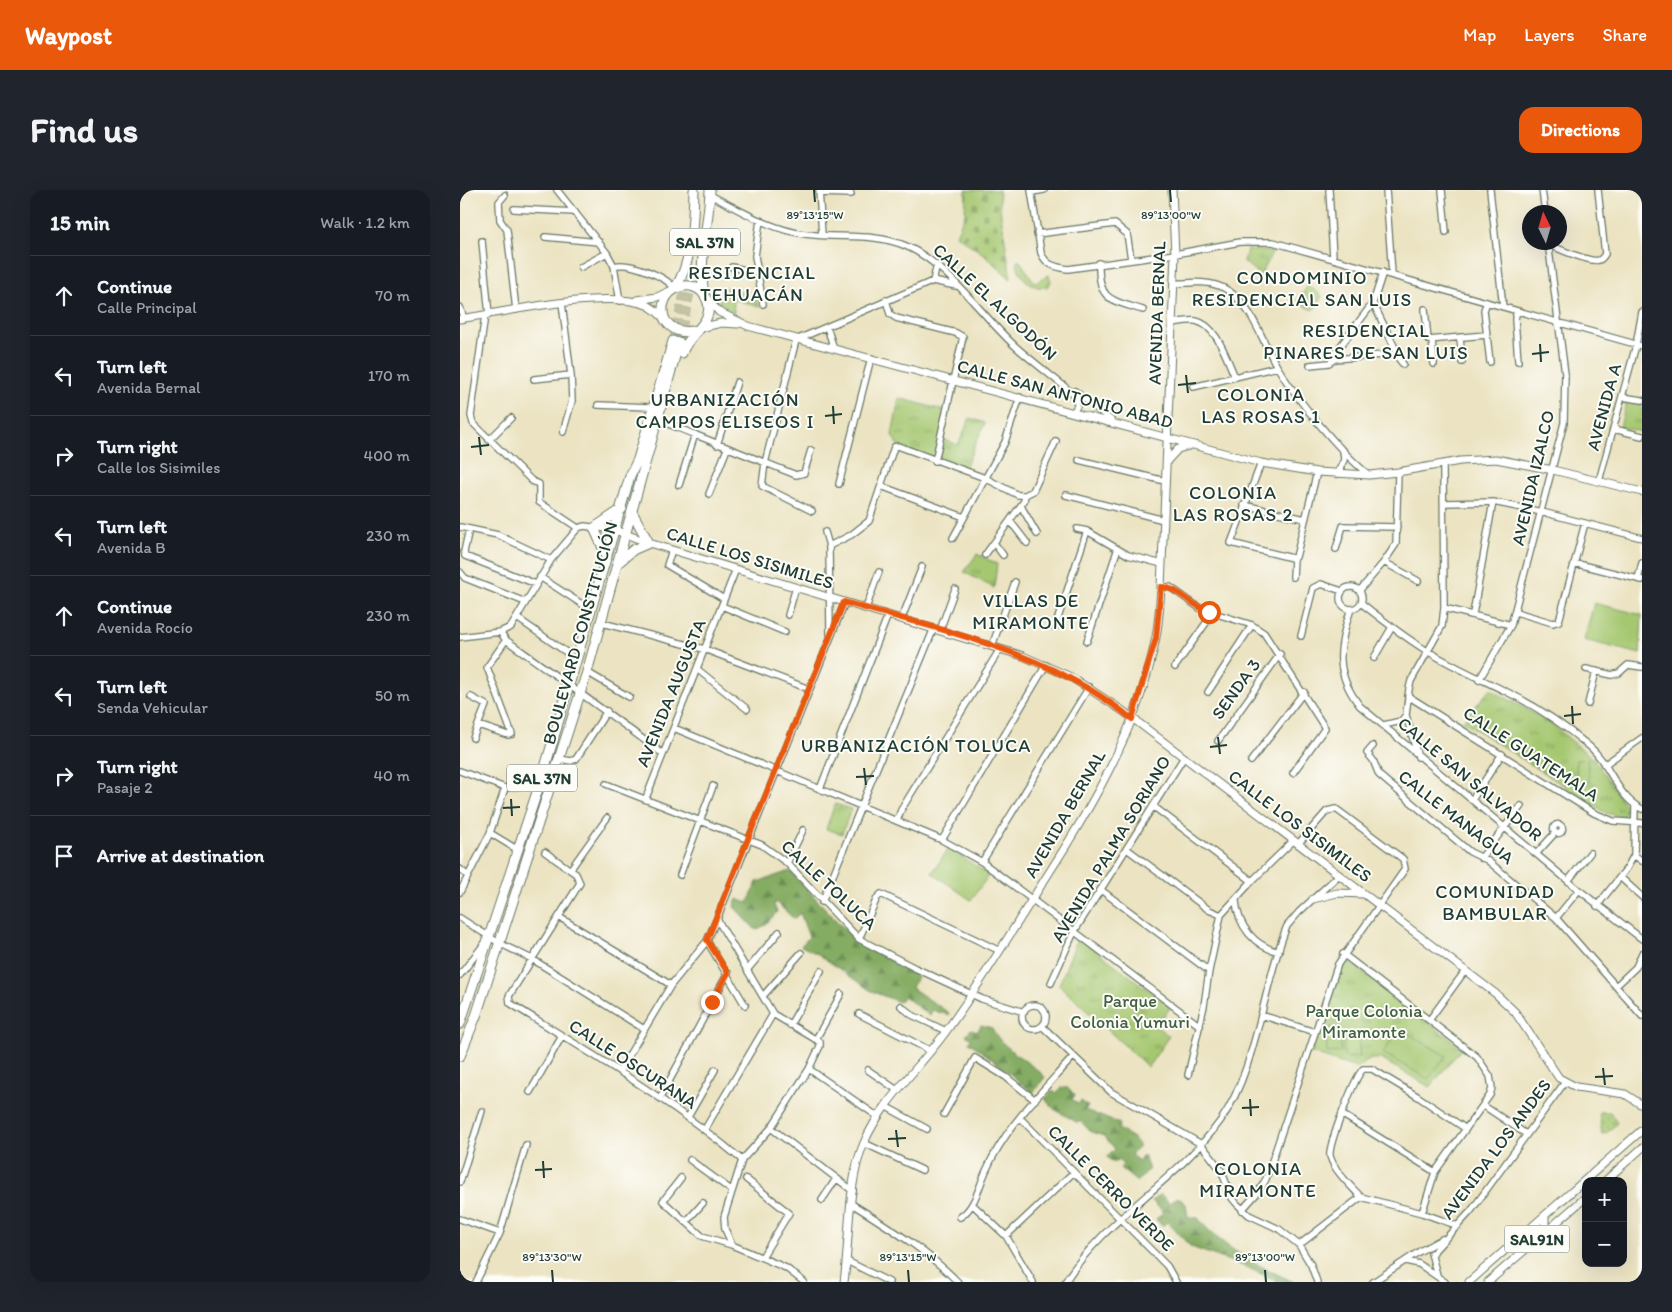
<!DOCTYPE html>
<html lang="en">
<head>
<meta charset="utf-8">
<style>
  body { margin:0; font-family:Itim,sans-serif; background:#20242c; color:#f1f3f6 }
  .controls { position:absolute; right:15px; bottom:15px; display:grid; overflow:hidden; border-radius:10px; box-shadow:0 5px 20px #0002 }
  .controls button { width:45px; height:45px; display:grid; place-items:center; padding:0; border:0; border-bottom:1px solid #363941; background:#171b24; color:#f1f3f6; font:25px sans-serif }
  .compass { position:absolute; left:1062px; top:15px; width:45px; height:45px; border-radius:50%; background:#171b24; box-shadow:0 5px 20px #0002; rotate:355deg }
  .stop { position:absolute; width:15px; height:15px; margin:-11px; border:4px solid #ea580c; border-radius:50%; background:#fff }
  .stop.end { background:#ea580c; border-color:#fff; box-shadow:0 1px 5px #0008 }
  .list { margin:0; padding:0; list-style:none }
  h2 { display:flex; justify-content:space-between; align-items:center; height:65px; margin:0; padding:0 20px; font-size:21px }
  h2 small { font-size:16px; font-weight:400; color:#9ea1a6 }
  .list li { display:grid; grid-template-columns:32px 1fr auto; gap:15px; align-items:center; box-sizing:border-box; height:80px; padding:0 20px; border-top:1px solid #363941 }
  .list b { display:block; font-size:19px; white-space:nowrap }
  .list p { margin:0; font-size:16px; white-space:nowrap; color:#9ea1a6 }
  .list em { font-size:16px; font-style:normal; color:#9ea1a6 }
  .icon { flex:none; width:28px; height:28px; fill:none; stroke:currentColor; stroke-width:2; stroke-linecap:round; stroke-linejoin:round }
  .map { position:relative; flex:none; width:1182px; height:1092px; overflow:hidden; border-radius:15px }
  header { display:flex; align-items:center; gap:30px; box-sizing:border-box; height:70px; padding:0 25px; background:#ea580c; color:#fff }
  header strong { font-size:24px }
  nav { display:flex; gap:28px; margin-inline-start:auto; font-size:18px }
  .intro { display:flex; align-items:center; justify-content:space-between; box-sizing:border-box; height:120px; padding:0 30px }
  h1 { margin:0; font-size:35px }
  .button { padding:12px 22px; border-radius:15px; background:#ea580c; color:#fff; font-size:18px; font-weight:700 }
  main { display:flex; gap:30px; padding:0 30px }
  aside { flex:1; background:#171b24; border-radius:15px; box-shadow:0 5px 20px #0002 }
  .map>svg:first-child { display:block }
  .grass { fill:url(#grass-dots); stroke:#628252 }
  .forest { fill:url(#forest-firs); stroke:#52744b }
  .cemetery { fill:url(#cemetery-stones); stroke:#628252 }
  .park { fill:url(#park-tufts); stroke:#628252 }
  .pitch { fill:#a5c770; stroke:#628252 }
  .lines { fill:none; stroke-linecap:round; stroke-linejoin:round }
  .highway-tunnel { stroke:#c2c2a5; stroke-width:9; stroke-dasharray:9 4.5; stroke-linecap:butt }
  .minor-casing { stroke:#667765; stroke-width:8 }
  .major-casing { stroke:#667765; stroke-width:9 }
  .highway-casing { stroke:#667765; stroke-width:11 }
  .minor { stroke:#fff; stroke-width:5.5 }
  .major { stroke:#fff; stroke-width:7 }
  .highway { stroke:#fff; stroke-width:9 }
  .route { stroke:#ea580c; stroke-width:6 }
  .ticks { fill:none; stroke:#1f3d34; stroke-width:2 }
  .labels { text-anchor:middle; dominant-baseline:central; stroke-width:4; stroke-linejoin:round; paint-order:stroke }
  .shield { fill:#fdfcf7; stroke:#62766e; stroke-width:1 }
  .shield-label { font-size:16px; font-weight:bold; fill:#1f3d34 }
  .street-label { font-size:18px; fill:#1f3d34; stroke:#fdfcf7 }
  .park-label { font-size:18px; fill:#406043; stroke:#fdfcf7 }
  .neighbourhood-label { font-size:19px; letter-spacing:1px; fill:#1f3d34; stroke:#fdfcf7 }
  .ticks-label { font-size:12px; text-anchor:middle; fill:#1f3d34; stroke:#fdfcf7; stroke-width:4; stroke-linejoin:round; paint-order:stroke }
</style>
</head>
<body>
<header>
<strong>Waypost</strong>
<nav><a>Map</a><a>Layers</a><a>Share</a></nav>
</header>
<div class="intro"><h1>Find us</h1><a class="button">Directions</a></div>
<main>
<aside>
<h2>15 min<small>Walk · 1.2 km</small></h2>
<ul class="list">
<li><svg class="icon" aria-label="ahead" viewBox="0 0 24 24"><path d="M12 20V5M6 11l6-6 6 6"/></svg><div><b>Continue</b><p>Calle Principal</p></div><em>70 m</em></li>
<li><svg class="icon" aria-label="left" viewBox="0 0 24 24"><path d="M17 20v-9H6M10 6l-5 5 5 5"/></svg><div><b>Turn left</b><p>Avenida Bernal</p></div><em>170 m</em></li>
<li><svg class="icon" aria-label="right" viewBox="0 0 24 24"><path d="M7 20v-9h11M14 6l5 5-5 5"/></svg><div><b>Turn right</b><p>Calle los Sisimiles</p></div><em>400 m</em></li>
<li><svg class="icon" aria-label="left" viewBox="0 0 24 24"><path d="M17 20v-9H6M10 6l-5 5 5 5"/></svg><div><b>Turn left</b><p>Avenida B</p></div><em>230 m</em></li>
<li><svg class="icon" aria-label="ahead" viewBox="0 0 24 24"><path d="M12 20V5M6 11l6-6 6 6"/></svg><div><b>Continue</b><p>Avenida Rocío</p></div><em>230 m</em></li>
<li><svg class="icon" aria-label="left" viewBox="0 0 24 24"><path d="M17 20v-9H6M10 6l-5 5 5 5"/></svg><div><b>Turn left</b><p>Senda Vehicular</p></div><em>50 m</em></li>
<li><svg class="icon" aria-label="right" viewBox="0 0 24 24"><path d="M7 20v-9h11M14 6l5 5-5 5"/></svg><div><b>Turn right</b><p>Pasaje 2</p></div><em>40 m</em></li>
<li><svg class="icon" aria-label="arrive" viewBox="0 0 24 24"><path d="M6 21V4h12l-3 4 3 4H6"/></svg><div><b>Arrive at destination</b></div></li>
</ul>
</aside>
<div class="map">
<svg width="1182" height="1092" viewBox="0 0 1182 1092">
  <defs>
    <pattern id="grass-dots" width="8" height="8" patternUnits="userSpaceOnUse" patternTransform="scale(1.25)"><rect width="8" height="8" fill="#a5c770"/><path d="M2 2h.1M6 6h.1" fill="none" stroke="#86a35d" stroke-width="1.8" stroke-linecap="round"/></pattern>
    <pattern id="forest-firs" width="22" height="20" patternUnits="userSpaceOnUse" patternTransform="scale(1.25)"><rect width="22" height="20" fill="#84ac62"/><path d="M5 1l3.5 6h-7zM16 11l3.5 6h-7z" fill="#6b8d52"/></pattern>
    <pattern id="cemetery-stones" width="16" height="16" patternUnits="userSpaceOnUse" patternTransform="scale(1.25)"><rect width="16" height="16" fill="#a5c770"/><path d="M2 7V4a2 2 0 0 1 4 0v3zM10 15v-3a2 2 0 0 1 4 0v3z" fill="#86a35d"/></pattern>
    <pattern id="park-tufts" width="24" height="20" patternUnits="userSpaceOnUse" patternTransform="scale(1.25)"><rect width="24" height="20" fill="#a5c770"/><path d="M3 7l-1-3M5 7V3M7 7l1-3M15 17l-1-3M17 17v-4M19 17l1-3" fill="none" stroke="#86a35d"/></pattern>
  </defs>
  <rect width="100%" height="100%" fill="#fdfcf7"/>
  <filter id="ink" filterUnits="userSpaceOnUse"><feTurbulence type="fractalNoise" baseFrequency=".02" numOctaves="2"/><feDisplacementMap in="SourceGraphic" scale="10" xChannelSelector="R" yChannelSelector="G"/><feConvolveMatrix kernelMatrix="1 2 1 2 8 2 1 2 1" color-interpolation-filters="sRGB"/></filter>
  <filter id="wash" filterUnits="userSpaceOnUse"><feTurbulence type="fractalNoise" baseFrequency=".0096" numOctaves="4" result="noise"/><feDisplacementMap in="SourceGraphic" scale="20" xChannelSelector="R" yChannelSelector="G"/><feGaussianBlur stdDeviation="1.12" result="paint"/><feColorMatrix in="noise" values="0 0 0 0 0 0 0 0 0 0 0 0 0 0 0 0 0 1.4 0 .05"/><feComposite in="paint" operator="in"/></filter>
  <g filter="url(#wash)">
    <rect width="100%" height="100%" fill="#ebe3c1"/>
    <path class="grass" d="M1139 922H1150L1157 933 1147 943 1142 944Z"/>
    <path class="forest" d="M330 681 392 747 410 760 458 784 452 798 489 823 488 825 472 820 470 826 444 806 439 812 411 801 358 764 341 756 349 747 340 723 334 729 316 712 314 715 317 722 305 735 296 740 274 717 277 709 288 713 297 692Z
      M521 835 532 838C541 858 569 871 585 887L573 903 536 872 509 852 511 849 506 845 511 839 518 841Z
      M601 898H608L615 905 612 910 618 914 621 911 628 916 625 920 660 934 658 939 673 948 679 956 671 965 679 971 683 965 689 979 677 992 660 978 663 975 658 969 653 973 647 967 655 959 644 946 631 942 620 931 618 933 594 919 585 909 593 900 596 903Z
      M700 1004 710 1013 718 1007 726 1014 728 1027 738 1028C763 1059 799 1076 834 1092H818L786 1077 731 1057 707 1032 702 1036 696 1029 704 1023 692 1011Z"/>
    <path class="cemetery" d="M506 0H539L540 18 551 89 522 63 496 45 505 24Z"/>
    <path class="park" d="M787 59 813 62 800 85 784 72Z
      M557 71H560L575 93 589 85 591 92 587 97C571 100 558 86 557 71Z
      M848 95 862 106 858 115 852 120 838 111Z
      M263 97 299 107 296 111 300 117 273 109 274 123 272 122 259 112Z
      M439 208 486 221 480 248 498 255 510 228 525 233 504 280 438 256 432 245Z
      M1167 210 1182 213V242L1160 237Z
      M517 364 537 374 534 398 504 382Z
      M1030 499 1089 532 1134 569 1167 618 1163 627 1146 623 1003 531Z
      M375 614 391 619 382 644 366 639Z
      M618 747 711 817 696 836 709 846 688 877 599 795Z
      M885 772H890L1002 858 970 897 921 869H911L896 878 851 863 879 778Z"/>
    <path class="pitch" d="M1134 413 1182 425 1180 464 1124 450Z
      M1127 569 1129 592 1117 593 1116 570Z
      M489 658 529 685 511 710 472 683Z
      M880 837 881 862 867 863 866 838Z
      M940 839 986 866 968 889 923 863Z
      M898 843 900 867H884L883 843Z"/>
  </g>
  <g filter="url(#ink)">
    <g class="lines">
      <path class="highway-tunnel" d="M213 151 228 85
        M219 152 234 86"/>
      <g class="minor-casing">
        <path id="minor" d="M97 0 147 63 154 76 160 111
          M359 0 362 45
          M571 0 581 63C586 75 595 77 608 79L715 64 780 52H813L1182 156
          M869 0 873 67
          M926 0 932 84
          M982 0 986 42
          M1030 0 1043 117
          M1082 0 1085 22
          M572 2 584 0
          M359 3 391 4
          M45 5 39 12 40 30 47 40 56 120
          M250 5C280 20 311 40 345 44 379 49 414 42 446 56 488 74 521 125 555 156 574 173 596 189 616 206L617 216 614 221
          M54 19 115 22
          M300 30 295 66 303 114
          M577 44 655 34 667 44 671 69
          M85 47 139 52
          M22 51 29 125
          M1088 53C1095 58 1131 73 1139 70 1142 69 1143 67 1145 64L1138 0
          M639 73C638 111 651 110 683 120
          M154 76C168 71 206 86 215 99
          M121 77 147 63
          M272 77 298 83
          M473 91 496 96
          M713 94C732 92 753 90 769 101 794 119 802 152 818 178 838 211 878 260 909 285
          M426 110 430 124 436 128 496 143 503 147 475 271
          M1027 112 1024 120 1030 172
          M102 113 111 185 112 211 103 242
          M913 113 936 160 935 164 943 174
          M0 117 4 129
          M965 119 968 150 1026 145
          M1057 121 1055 129 1058 171
          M25 125 11 226 13 233 72 291 79 294V312L118 338
          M713 133C720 132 729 130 736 131 757 135 767 170 775 187
          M367 137 374 159
          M1000 147 1002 172
          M972 150 974 174
          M875 169 876 162 913 113 923 82
          M850 175 869 173 875 169 935 164
          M74 189 111 185
          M733 197 817 177
          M615 201 652 231
          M1162 207 1182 210
          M138 215 189 217
          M201 231 336 285 344 283 351 260
          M1154 239 1182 246
          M29 250 51 228
          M257 255 277 192
          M619 270 705 291
          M801 273 771 353 832 368 836 367 857 282
          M877 284 884 270 883 260
          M1139 291 1176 155 1182 122
          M379 294 411 168
          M219 295 235 244
          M421 296 504 327
          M249 304 267 259
          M565 305 573 301 596 251
          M606 305 704 330
          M984 313 1033 312 1082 322 1182 348
          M784 315 845 329
          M561 316 577 344
          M352 321 302 296 305 273 336 150 473 91 477 75
          M550 331 567 353
          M0 337 38 345 91 370
          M9 339 4 362 5 366 76 394
          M617 339 627 341 668 365 702 374
          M365 342 369 356 370 444
          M493 348 545 252 560 207
          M534 353 543 365
          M369 356 391 345 409 331 434 257 438 256 525 288 558 305H565
          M876 359 883 336 937 337
          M212 360 207 375 264 409
          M525 365 564 311 565 305
          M924 372 958 391
          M1114 373 1182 390
          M0 382 5 388 65 412
          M80 387 131 420
          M833 387 834 368
          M1178 389 1182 373
          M880 408a11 11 0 1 1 22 0a11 11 0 1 1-22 0Z
          M701 397H710L741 419 792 435 804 443 865 538 833 583
          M900 400 924 372 936 354 938 282
          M901 413C923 430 945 448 969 462 994 477 1021 489 1047 502 1076 516 1104 535 1129 556 1150 573 1157 608 1182 619
          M262 416 325 442
          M406 418 419 382
          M984 418 1051 435
          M891 419C878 457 874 483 900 516L1119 700 1182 749
          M1056 422 1093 433 1099 431 1125 333
          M1013 424 1033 312
          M328 425 336 397
          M57 428 106 462
          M442 428 462 377
          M142 433 244 459 349 499
          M595 437 627 341
          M480 440 495 399
          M40 442 46 450C99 488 151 525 203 564
          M841 446 853 398 861 394 882 401
          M0 447 40 442 51 437 91 370 118 338 124 336 155 340
          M627 451 657 361
          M532 456 555 392
          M914 468 932 437
          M715 477 753 423
          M237 479 287 519
          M1126 479 1152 485 1159 483 1168 475 1182 477
          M127 482 169 507
          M1019 490 1051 435 1104 233 1105 184 1088 52
          M748 502 792 435
          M948 506 1134 623 1153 631 1182 633
          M11 507 26 515 13 548
          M1128 514 1136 481
          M18 535 48 545 52 544 27 477 46 450
          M924 535 941 531 946 525
          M214 538 482 650 522 672 740 836
          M758 551 820 464
          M913 556 907 563 913 570 919 585 1010 662 1027 670 1096 728 1182 826
          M958 567 946 525 949 499 951 491 982 436 984 418 983 274
          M100 569 111 571 116 569 147 521
          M791 571 844 502
          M1144 575 1182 548
          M0 581 45 598 80 593
          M146 594 302 655 327 673 399 749 455 778 522 809 564 822
          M360 599 428 425
          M186 608 276 379
          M1012 610 1042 564
          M693 616 792 691
          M437 631 441 620 540 459
          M1093.5 639a4.5 4.5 0 1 1 9 0a4.5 4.5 0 1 1-9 0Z
          M30 643 58 660
          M482 650 586 475
          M667 659 749 720 761 725
          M85 662 116 684 120 693 49 806 50 813C129 863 210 909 282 970
          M1076 664 1095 643
          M1174 665 1182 671
          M1021 668 1061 616
          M522 672 629 497
          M327 673 343 640
          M0 679 8 686
          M110 680 147 628
          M220 685 253 596
          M1160 687 1182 707
          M1108 691 1130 663
          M641 700 749 781
          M0 702 30 643 45 598
          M776 711C778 736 794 756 819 762
          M362 712 474 438
          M1137 716 1167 678 1174 665 1175 616
          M99 727 211 795
          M0 728 39 753 72 769 184 839
          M1096 728 1119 700
          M257 729 313 824 360 852V856L349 879 311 938 282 970 264 1027 265 1039 272 1055 326 1078 344 1092
          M399 749 417 708 421 704 540 761
          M247 751 285 815
          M883 764 1017 867 1030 886 1032 898 1030 905 975 982 962 1023
          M288 779 319 742
          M0 785 25 753
          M591 793 614 742 724 567
          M1157 795 1176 777 1182 763
          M303 806 341 763
          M562 827a12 12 0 1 1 24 0a12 12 0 1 1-24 0Z
          M441 816 452 825 486 841
          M399 824 471 861
          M801 825 855 842
          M970 829 1005 781
          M330 835 361 781
          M582 836 651 902 741 954 761 980 772 1008 777 1014 789 1025 819 1039 839 1055 851 1075 857 1092
          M356 849 381 804
          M349 879 417 926
          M160 880 211 795 247 751 257 729 385 412
          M408 880 437 900
          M728 885 744 816 749 781 761 725 792 691 834 650
          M70 902 102 846
          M201 906 268 783
          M425 916 467 939
          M1024 916 1066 944
          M484 924 515 868 546 887 575 910
          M883 925 975 982
          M228 927 255 880
          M560 928 707 1076 716 1092
          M311 938 393 1001
          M245 939 313 824
          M404 953 462 980
          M230 970 271 1000
          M221 988 203 1011 242 1046 272 1055
          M286 989 329 1023 302 1067
          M0 992 22 921
          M901 1007C891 996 874 981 870 966 868 955 895 887 903 879H912L957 906 1006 939
          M362 1010 376 989
          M392 1014C430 1038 466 1060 498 1092
          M512 1014 546 1046 573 1092
          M782 1020 799 1001 806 989 878 774 945 679 943 669 876 619 867 621 838 654
          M500 1027C515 1018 519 996 526 981 545 937 582 902 613 867
          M0 1029 40 1043
          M226 1032 243 1013
          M546 1046 614 982
          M839 1055 901 1007 962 1023 998 1036
          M971 1063 977 1085
          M972 1066 975 1060 1011 1021 1105 892
          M387 1071 429 1092
          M946 1071 959 1074 985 1092
          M16 1092 40 1043 66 955
          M605 1092C645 1028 717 991 761 930 797 879 803 794 827 736L839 722 879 685
          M913 1092 960 1061 982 1049"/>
      </g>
      <g class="major-casing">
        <path id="major" d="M247 109 259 122 288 136 801 273 857 282 909 285 938 282 1000 271 1036 269 1093 280 1182 302
          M177 110 197 107 210 101
          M0 129C45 122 146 99 187 115 194 118 199 124 205 129
          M240 138 261 133 278 134
          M707 271 718 259 732 255
          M155 340 189 353 563 466 611 487 663 521 1036 804 1055 822 1099 888 1116 897 1165 904 1182 915
          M853 709 877 703 904 704
          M1145 991 1182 958
          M1068 1050 1085 1035V1026
          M0 1091 2 1092
          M384 1092C390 1049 387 992 404 953 423 909 460 878 487 840 518 797 545 752 573 708 625 627 678 544 696 447 699 431 700 414 701 397L715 64 712 0
          M1009 1092 1182 940
          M1028 1092 1126 1007"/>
      </g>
      <g class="highway-casing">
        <path id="highway" d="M215 98C233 72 233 31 234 0
          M244 105C238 69 249 35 250 0
          M222 163C228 144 256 131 247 110 236 82 193 99 205 130 213 141 223 144 236 140
          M147 367 134 338 162 319
          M159 372 173 360 189 353 172 322
          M0 834 84 581 170 286 178 269 213 151
          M0 866 16 826 127 482 219 152"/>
      </g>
      <use href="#minor" class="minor"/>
      <use href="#major" class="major"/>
      <use href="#highway" class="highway"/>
    </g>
  </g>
  <g class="lines" filter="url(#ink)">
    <path class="route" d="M252 812 268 783 247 750 384 412C484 441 590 462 672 529L696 448 701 397C717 397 731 415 749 422"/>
  </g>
  <path class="ticks" d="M354 0 355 12M710 0 711 12M1080 154 1081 172M1072 164 1089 162M726 185 728 203M718 195 736 193M373 216 374 234M365 226 382 224M19 247 21 265M11 257 29 255M1112 516 1113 534M1104 526 1121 524M758 547 760 564M750 557 767 555M404 578 406 595M396 587 414 586M51 609 52 626M43 618 60 617M1143 878 1145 895M1135 887 1153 886M790 909 791 926M782 918 799 917M436 940 438 957M428 949 446 948M83 971 84 988M75 980 92 979M92 1080 93 1092M448 1080 449 1092M805 1080 806 1092"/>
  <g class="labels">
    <g class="shield">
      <rect x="210" y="38.5" width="70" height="27" rx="4"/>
      <rect x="47" y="574.5" width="70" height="27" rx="4"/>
      <rect x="1044.5" y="1035.5" width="65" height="27" rx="4"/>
    </g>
    <g class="shield-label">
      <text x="245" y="52">SAL 37N</text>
      <text x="82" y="588">SAL 37N</text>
      <text x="1077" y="1049">SAL91N</text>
    </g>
    <g class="street-label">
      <text transform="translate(535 112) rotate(43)">CALLE EL ALGODÓN</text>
      <text transform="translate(697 123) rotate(-88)">AVENIDA BERNAL</text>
      <text transform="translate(605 204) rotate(15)">CALLE SAN ANTONIO ABAD</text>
      <text transform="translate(1144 217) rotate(-75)">AVENIDA A</text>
      <text transform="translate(1073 288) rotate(-77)">AVENIDA IZALCO</text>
      <text transform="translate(290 368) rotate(17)">CALLE LOS SISIMILES</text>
      <text transform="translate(120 443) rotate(-74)">BOULEVARD CONSTITUCIÓN</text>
      <text transform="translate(776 499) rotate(-54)">SENDA 3</text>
      <text transform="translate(211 503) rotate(-68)">AVENIDA AUGUSTA</text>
      <text transform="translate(1071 564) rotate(33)">CALLE GUATEMALA</text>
      <text transform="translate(1010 589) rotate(40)">CALLE SAN SALVADOR</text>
      <text transform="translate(605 624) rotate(-60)">AVENIDA BERNAL</text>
      <text transform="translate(996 627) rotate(38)">CALLE MANAGUA</text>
      <text transform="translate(840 636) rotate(37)">CALLE LOS SISIMILES</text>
      <text transform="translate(651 659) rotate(-59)">AVENIDA PALMA SORIANO</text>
      <text transform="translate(369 695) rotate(43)">CALLE TOLUCA</text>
      <text transform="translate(173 874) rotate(33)">CALLE OSCURANA</text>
      <text transform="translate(1036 959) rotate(-53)">AVENIDA LOS ANDES</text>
      <text transform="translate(651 998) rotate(45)">CALLE CERRO VERDE</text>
    </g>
    <g class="park-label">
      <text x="670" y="811">Parque<tspan x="670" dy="21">Colonia Yumuri</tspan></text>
      <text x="904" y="821">Parque Colonia<tspan x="904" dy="21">Miramonte</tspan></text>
    </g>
    <g class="neighbourhood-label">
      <text x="292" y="82">RESIDENCIAL<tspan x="292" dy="22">TEHUACÁN</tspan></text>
      <text x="842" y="87">CONDOMINIO<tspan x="842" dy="22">RESIDENCIAL SAN LUIS</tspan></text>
      <text x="906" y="140">RESIDENCIAL<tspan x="906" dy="22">PINARES DE SAN LUIS</tspan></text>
      <text x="801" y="204">COLONIA<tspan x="801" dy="22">LAS ROSAS 1</tspan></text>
      <text x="265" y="209">URBANIZACIÓN<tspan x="265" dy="22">CAMPOS ELISEOS I</tspan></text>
      <text x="773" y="302">COLONIA<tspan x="773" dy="22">LAS ROSAS 2</tspan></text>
      <text x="571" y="410">VILLAS DE<tspan x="571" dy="22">MIRAMONTE</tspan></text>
      <text x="456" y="555">URBANIZACIÓN TOLUCA</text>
      <text x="1035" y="701">COMUNIDAD<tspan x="1035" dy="22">BAMBULAR</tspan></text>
      <text x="798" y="978">COLONIA<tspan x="798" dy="22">MIRAMONTE</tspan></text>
    </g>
  </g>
  <g class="ticks-label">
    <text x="355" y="29">89°13'15"W</text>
    <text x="711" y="29">89°13'00"W</text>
    <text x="92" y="1071">89°13'30"W</text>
    <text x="448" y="1071">89°13'15"W</text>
    <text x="805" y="1071">89°13'00"W</text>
  </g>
</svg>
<div class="controls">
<button>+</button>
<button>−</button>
</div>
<svg class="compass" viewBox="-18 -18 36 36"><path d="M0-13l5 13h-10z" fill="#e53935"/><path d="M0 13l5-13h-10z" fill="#9ea1a6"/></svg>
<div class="stop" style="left:749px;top:422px"></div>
<div class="stop end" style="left:252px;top:812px"></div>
</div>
</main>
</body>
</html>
